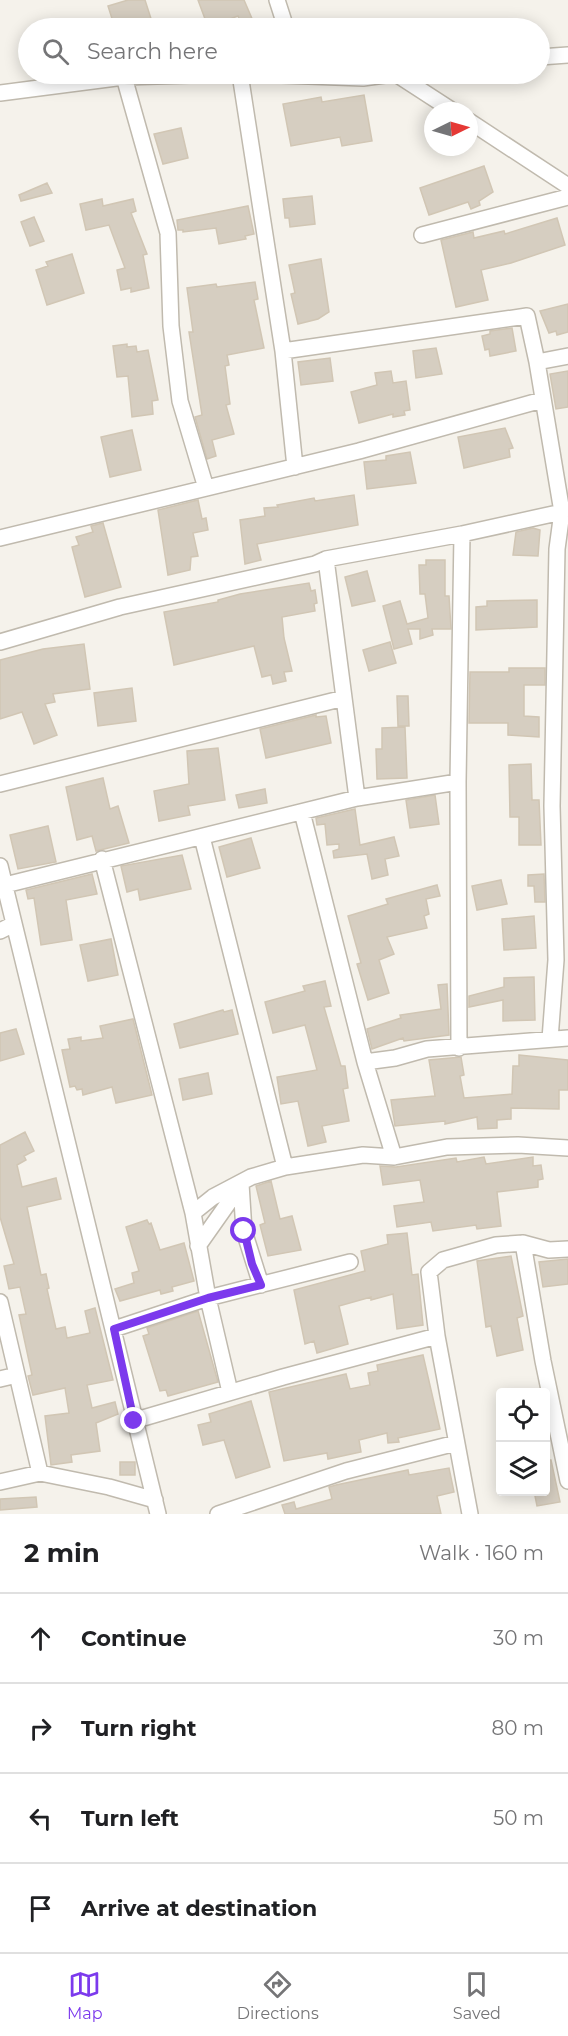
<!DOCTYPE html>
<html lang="en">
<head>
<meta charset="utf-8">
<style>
  body { margin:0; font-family:Montserrat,sans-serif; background:#f6f6f6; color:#202124 }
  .controls { position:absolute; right:18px; bottom:18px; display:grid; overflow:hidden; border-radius:6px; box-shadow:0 3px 15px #0003 }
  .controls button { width:54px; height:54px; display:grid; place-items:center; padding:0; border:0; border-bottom:2px solid #e0e0e0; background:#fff; color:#202124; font:30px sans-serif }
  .compass { position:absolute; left:424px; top:102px; width:54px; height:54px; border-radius:50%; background:#fff; box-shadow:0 3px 15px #0003; rotate:85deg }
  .stop { position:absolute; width:18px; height:18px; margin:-14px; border:4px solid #7c3aed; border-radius:50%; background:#fff }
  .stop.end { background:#7c3aed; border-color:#fff; box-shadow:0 2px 6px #0008 }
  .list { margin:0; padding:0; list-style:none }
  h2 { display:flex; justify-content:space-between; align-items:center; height:78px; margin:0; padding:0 24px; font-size:26px }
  h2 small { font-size:20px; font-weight:400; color:#757577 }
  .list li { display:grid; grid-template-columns:39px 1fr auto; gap:18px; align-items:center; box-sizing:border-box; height:90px; padding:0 24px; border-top:2px solid #e0e0e0 }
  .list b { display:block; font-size:22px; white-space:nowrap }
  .list em { font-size:20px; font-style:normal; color:#757577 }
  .icon { flex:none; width:33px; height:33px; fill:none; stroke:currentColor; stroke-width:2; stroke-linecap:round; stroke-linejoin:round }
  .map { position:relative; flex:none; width:568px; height:1514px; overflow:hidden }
  .search { position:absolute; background:#fff; box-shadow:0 3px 15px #0003; left:18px; right:18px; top:18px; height:66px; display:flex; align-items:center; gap:15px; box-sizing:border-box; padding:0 21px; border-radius:33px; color:#757577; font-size:22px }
  .sheet { height:438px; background:#fff }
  nav { display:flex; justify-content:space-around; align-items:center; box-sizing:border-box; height:84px; border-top:2px solid #e0e0e0; background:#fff; font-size:16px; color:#757577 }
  nav a { display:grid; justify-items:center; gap:3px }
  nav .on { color:#7c3aed }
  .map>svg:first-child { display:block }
  .building { fill:#d6cec1; stroke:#d1c6b4; stroke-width:1.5 }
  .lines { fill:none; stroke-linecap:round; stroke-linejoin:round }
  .minor-casing { stroke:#c0baae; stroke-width:18 }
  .minor { stroke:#fff; stroke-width:15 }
  .route { stroke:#7c3aed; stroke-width:8 }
</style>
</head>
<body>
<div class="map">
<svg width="568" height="1514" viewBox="0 0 568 1514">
  <rect width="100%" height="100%" fill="#f5f2eb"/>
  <path class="building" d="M128 0H145L154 28H115L108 6Z
    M198 0H244L256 28H243L238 16 208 27Z
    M364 95 372 141 342 146 340 137 291 146 283 104 321 97 322 102Z
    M181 128 188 158 163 164 154 134Z
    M484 166 493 192 479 201 480 205 471 209 468 202 429 215 420 188Z
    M47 183 52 193 21 201 19 195Z
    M312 196 315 224 290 227 289 218H285L283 199Z
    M102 199 103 206 133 199 136 211 131 213 147 254 143 255 149 288 131 292V288L121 290 117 270 125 268 109 225 86 230 80 204Z
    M248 206 254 234 245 236 246 239 219 244 216 228 183 232V230H178L177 220Z
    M34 217 44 241 30 246 21 222Z
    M557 218 565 245 511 263 481 270 488 300 456 307 441 240 473 232 474 238 504 231 505 234Z
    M72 254 84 293 47 305 36 270 48 266 46 262Z
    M321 259 329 312 318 319 298 324 291 294 295 293 289 265Z
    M255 282 258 299 254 300 264 348 227 355 229 365 225 366 230 404 226 405 234 434 212 440 216 456 207 459 195 417 202 415 189 332H193L187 288 216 284 217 287Z
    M568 304V332L557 335 556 331 549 333 540 311Z
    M512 328 516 351 490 356 489 349 485 350 482 336 490 334V331Z
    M127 344V347L136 346 137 352 148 350 158 400 152 401 153 414 132 417 128 376 117 377 113 346Z
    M436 348 442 374 416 378 413 351Z
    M330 358 333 381 301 385 298 362Z
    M391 371 393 383 406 381 410 410 404 411 405 415 393 417V414L359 423 351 392 377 385 375 373Z
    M568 371V407L556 409 550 374Z
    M505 428 513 448 509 449 510 457 464 468 458 437Z
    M132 430 141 470 110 477 101 437Z
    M410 452 416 483 367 489 364 462 386 460V456Z
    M354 495 358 525 257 544 261 560 245 564 240 520 265 516 264 508 278 507 277 505 314 498 315 501Z
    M198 500 202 519 206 518 208 530 193 533 198 556 191 557 190 570 168 575 158 510Z
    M103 523 121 587 85 597 72 547 79 545 76 537 93 532 91 526Z
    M533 528 540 530 538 556 513 555 516 532Z
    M426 560H445V596H449L451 629H432L433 635 420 639V629H408L412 644 394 649 383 606 400 601 407 624 428 618 425 594H420L419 565H426Z
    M367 571 375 601 352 606 345 577Z
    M309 583 311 591 315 590 317 603 314 604 315 611 282 617 284 638 292 671 284 672 286 681 273 684 271 675 262 677 254 646 174 665 164 612 218 602V600L240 594Z
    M537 600V627L476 630V607L487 606V601Z
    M390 642 396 663 369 671 363 650Z
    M84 644 90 689 53 694 55 702 45 704 57 735 34 744 22 712 0 719V660L43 649Z
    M509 668H545V685H524V716L539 717V737L508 735V723H469L470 672H509Z
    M132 688 136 721 98 726 94 693Z
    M397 696H408L409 726H398Z
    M316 715V717L326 716 331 743 266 758 260 729Z
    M405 727 407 778 377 779 376 749H382V728Z
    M218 748 225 800 188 806 190 815 159 821 154 791 189 784 187 751Z
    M531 764 532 800H539L541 845H519V817H510L509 765Z
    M103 778 110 809 118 806 129 843 96 851 92 836 77 840 66 787Z
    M265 789 267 803 239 808 236 795Z
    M435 795 439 824 410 828 406 800Z
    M355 809 360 845 394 837 399 856 385 859 388 875 372 879 367 854 334 858 333 851 339 849V844L327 845 325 824 317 825 316 818Z
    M48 826 56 862 18 869 10 835Z
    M251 838 260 868 227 877 219 847Z
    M182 855 191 889 140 900 138 889 127 892 121 866Z
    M92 874 97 894 66 900 72 940 41 945 34 898 28 899 26 890Z
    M544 874 545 902H535L534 886H528V875Z
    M501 880 507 904 477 910 472 886Z
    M437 885 440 896 426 899 429 914 424 916 427 928 387 937 394 954 379 960 389 993 368 1000 357 964 361 963 348 916 388 904 386 899Z
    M534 916 536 948 504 950 502 919Z
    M111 939 118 975 88 981 80 945Z
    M534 977 535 1020 503 1021V1000L469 1007V996L504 987V978Z
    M325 981 331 1006 324 1007 341 1066H345L348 1088 343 1089 349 1121 322 1126 326 1142 308 1146 298 1101 281 1104 277 1077 317 1070 305 1025 273 1033 265 1002 305 991 303 986Z
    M447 984 449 1035 404 1041 403 1038 372 1049 367 1029 401 1018 400 1015 441 1009 438 985Z
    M223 1010 224 1012 232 1010 238 1034 180 1048 174 1024Z
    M133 1019 152 1095 116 1103 112 1087 83 1095 82 1089 77 1090 75 1086 70 1087 62 1050 70 1049 68 1039 81 1037V1041L103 1038 100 1026Z
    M16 1029 24 1054 0 1061V1033Z
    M519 1055 568 1060V1090H559V1109L511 1108V1119L497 1120V1128L478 1129 477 1117 445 1124V1121L395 1126 391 1100 435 1096 429 1060 461 1057 464 1075 460 1076 464 1098 512 1094 513 1066H519Z
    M208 1073 212 1094 183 1100 179 1079Z
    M25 1132 34 1151 24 1156 26 1160 17 1165 22 1187 56 1178 61 1199 27 1207 41 1275 46 1274 49 1288 47 1289 56 1329 65 1327 67 1338 90 1333 85 1311 95 1308 113 1380 87 1385 92 1408 115 1402 118 1414 96 1423 100 1451 71 1455 72 1462 51 1465 45 1416 69 1413 65 1388 33 1395 28 1376 32 1375 19 1315 26 1314 20 1287 9 1289 4 1266 14 1264 0 1217V1145Z
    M484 1157 486 1164 533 1157V1166L541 1165 543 1179 538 1180V1187L497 1192 501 1226 477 1229 476 1225 433 1231 431 1222 397 1227 394 1206 424 1202 420 1180 383 1185 380 1166 396 1167 456 1158 457 1162Z
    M271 1181 280 1219 292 1216 301 1250 268 1256 260 1225 265 1223 256 1186Z
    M147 1220 149 1224 151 1223 160 1250 184 1243 194 1281 172 1287 173 1291 161 1294 160 1290 120 1301 115 1289 134 1283 132 1273 139 1271 126 1227Z
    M407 1233 412 1275 418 1274 423 1325 397 1329 393 1294 371 1300V1297L339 1306 348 1344 317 1353 314 1341 305 1344 294 1290 365 1271 361 1251 388 1244 387 1235Z
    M511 1256 523 1316 517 1318 523 1350 497 1356 491 1326 486 1327 477 1261Z
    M568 1259V1284L543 1287 539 1262Z
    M198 1311 218 1382 168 1396 166 1390 160 1391 143 1336 149 1334 147 1328Z
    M423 1355 440 1429 398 1438 399 1442 388 1443 387 1433 359 1440 361 1452 328 1459 327 1453 284 1461 269 1392 346 1374 350 1389 370 1385 368 1373 378 1371 377 1365Z
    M251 1401 270 1467 236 1478 224 1440 203 1445 198 1425 211 1422 209 1414Z
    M546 1460H551L560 1502 537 1506 534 1491H546Z
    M120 1462H135V1475H120Z
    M449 1468 454 1492 437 1496 441 1514H285L282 1505 294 1502 296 1509 332 1499 329 1487 336 1485 408 1470 409 1475Z
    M36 1497 37 1507 0 1510V1499Z"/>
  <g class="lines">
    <g class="minor-casing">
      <path id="minor" d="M277 0 286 28
        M540 57 568 55
        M240 74 283 351 295 467
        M254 74 363 78 392 74
        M396 74 453 111
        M124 77 168 233 171 326 180 401 206 488
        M0 93 124 77 223 74
        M469 121 568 186
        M422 235 568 197
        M283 351 527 316 537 362 562 512 557 549 552 806 556 960 550 1039
        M537 362 568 356
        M0 538 359 451 542 400
        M326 559 357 798
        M0 642 120 607 315 564 326 559 462 534 562 512
        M0 784 344 698
        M302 812 365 1062 395 1058 427 1049 568 1038
        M202 837 285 1167
        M102 859 193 1213 208 1298 230 1392
        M0 866 158 1514
        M5 885 357 798 458 782
        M0 931 14 924
        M459 1048 458 782 462 534
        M365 1062 394 1157
        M241 1184 244 1231 261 1285
        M193 1213 213 1197 251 1177 285 1167 363 1155 394 1157 447 1147 518 1145 568 1148
        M523 1243 543 1361 568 1481
        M198 1246 241 1185
        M0 1302 40 1473
        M114 1329 208 1298 350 1262
        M437 1336 470 1514
        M0 1379 17 1375
        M133 1421 283 1377 437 1336 429 1272 443 1260 496 1245 523 1243 549 1250 568 1249
        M0 1482 40 1473 109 1487 155 1500
        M218 1514 346 1471 456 1443"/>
    </g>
    <use href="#minor" class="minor"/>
  </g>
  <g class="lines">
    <path class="route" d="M134 1421 114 1329 208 1298 261 1285 252 1264 244 1231"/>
  </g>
</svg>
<div class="controls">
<button><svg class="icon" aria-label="locate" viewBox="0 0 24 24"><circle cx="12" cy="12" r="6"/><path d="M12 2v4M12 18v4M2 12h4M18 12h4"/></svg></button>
<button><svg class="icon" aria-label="layers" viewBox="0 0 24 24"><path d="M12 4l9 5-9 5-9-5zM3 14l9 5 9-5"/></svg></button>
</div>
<svg class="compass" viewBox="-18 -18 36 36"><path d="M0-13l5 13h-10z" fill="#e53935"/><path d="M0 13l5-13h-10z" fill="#757577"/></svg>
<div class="stop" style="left:244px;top:1231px"></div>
<div class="stop end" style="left:134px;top:1421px"></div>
<div class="search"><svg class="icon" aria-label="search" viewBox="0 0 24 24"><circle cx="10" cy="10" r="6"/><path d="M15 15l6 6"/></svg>Search here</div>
</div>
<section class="sheet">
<h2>2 min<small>Walk · 160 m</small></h2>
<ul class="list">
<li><svg class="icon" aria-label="ahead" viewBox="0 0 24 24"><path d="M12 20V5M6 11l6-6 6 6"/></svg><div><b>Continue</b></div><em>30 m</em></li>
<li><svg class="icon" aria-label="right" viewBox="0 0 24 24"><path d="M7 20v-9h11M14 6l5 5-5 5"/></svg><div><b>Turn right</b></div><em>80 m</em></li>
<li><svg class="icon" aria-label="left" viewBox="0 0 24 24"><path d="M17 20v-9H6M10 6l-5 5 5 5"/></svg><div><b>Turn left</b></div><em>50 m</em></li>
<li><svg class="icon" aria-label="arrive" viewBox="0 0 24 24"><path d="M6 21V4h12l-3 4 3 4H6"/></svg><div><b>Arrive at destination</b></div></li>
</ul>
</section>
<nav>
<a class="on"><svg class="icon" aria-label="map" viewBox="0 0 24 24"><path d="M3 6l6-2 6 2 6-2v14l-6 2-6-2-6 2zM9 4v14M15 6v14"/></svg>Map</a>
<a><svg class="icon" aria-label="directions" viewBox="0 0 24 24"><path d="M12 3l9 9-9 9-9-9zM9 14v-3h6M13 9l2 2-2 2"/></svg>Directions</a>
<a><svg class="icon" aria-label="saved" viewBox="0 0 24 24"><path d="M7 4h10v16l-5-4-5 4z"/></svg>Saved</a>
</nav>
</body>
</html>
